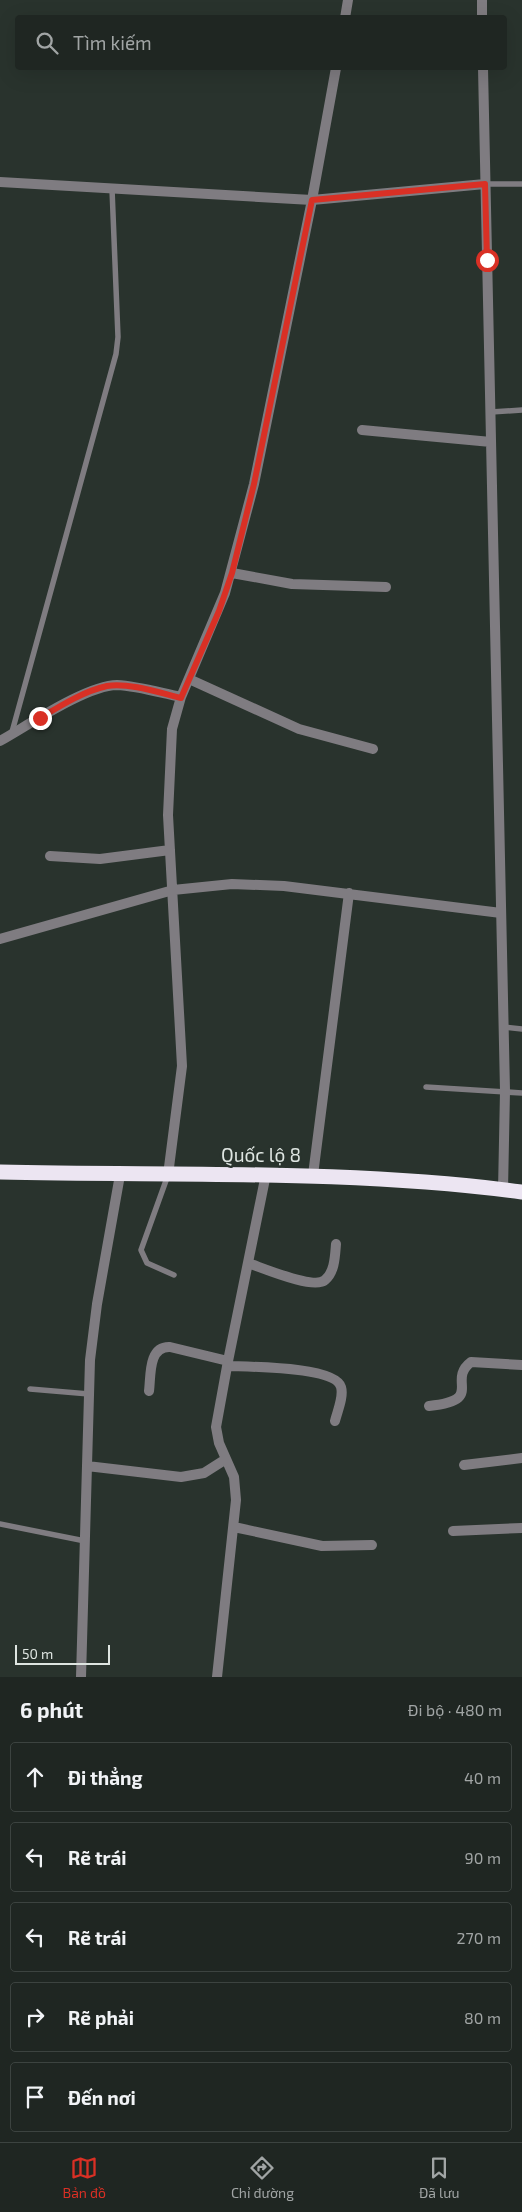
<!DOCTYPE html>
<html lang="vi">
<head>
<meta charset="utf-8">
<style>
  body { margin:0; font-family:"Exo 2",sans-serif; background:#2c322f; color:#f1f3f6 }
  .scale { position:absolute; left:15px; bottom:12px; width:95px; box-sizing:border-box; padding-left:5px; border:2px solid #dee5e1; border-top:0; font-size:14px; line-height:18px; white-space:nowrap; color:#dee5e1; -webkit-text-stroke:4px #29332d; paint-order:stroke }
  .stop { position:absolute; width:15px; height:15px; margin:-11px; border:4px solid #d93025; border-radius:50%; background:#fff }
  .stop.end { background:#d93025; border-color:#fff; box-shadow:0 1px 5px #0008 }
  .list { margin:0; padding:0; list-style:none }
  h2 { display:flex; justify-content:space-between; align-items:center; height:65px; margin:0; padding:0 20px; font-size:21px }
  h2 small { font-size:16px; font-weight:400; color:#a1a5a5 }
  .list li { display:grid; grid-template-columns:32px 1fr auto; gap:15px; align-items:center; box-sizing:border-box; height:70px; margin:0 10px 10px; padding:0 10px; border:1px solid #3c4340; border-radius:5px }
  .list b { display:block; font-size:19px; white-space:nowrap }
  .list em { font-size:16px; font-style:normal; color:#a1a5a5 }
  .icon { flex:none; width:28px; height:28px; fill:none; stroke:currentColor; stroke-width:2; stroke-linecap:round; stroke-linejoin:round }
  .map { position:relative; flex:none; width:522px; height:1677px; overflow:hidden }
  .search { position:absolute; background:#1f2622; box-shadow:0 5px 20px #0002; left:15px; right:15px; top:15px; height:55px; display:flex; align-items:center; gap:12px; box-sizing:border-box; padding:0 18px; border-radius:5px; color:#a1a5a5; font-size:19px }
  .sheet { height:465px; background:#1f2622 }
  nav { display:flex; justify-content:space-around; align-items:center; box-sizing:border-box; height:70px; border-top:1px solid #3c4340; background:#1f2622; font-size:14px; color:#a1a5a5 }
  nav a { display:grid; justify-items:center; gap:2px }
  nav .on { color:#d93025 }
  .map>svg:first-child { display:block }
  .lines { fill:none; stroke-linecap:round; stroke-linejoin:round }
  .lane { stroke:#7f7c81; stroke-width:5.5 }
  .street { stroke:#7f7c81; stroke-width:10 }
  .highway { stroke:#ece5f2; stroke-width:15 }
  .route { stroke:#d93025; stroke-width:6 }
  .labels { text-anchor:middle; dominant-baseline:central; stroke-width:4.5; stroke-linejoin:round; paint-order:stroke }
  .street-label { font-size:19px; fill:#dee5e1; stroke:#29332d }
</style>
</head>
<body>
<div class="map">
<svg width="522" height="1677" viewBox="0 0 522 1677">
  <rect width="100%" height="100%" fill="#29332d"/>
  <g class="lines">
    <path class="lane" d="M485 184H522
      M491 412 522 410
      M12 732 116 354 118 337 112 189
      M504 1027 522 1029
      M426 1087 522 1093
      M168 1175 141 1250 147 1263 174 1275
      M30 1389 89 1394
      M0 1524 85 1541"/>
    <path class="street" d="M482 0V18
      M345 18 348 0
      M483 68 505 1091 503 1190
      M0 182 312 200 485 184
      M362 430 491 442
      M232 573 292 584 386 587
      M189 679 299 729 373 749
      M0 741C27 726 87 685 117 685 138 686 161 693 181 697
      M50 856 100 859 170 850
      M0 939 173 890 232 884 284 886 501 913
      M168 1175 182 1066 168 815 172 729 181 697 225 593 254 484 312 200 336 68
      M313 1175 349 893
      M248 1263C263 1268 314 1290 325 1280 335 1272 335 1255 336 1244
      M227 1366C247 1367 335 1366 341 1387 344 1397 337 1412 335 1421
      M149 1391C151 1376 148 1346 170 1347L228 1361
      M429 1406C486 1400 446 1381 471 1362L522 1365
      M464 1465 522 1458
      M87 1466 181 1477 204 1473 226 1459
      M234 1527 322 1546 372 1545
      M453 1531 522 1528
      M81 1677 90 1360 97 1304 120 1175
      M217 1677 236 1500 234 1477 219 1443 216 1427 228 1361 266 1174"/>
    <path class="highway" d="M0 1172C174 1176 349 1169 522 1192"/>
  </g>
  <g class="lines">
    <path class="route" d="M40 718C60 706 84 691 107 686 127 682 161 693 181 698L219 611 232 573 254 484 312 200 485 184 487 260"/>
  </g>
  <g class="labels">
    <g class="street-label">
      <text x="261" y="1154">Quốc lộ 8</text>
    </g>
  </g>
</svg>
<div class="scale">50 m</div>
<div class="stop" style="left:487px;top:260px"></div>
<div class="stop end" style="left:40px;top:718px"></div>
<div class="search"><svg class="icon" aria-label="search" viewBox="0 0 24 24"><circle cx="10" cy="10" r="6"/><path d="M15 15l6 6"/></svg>Tìm kiếm</div>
</div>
<section class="sheet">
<h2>6 phút<small>Đi bộ · 480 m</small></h2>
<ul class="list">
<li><svg class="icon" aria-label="ahead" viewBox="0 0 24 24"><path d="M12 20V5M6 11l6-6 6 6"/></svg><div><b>Đi thẳng</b></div><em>40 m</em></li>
<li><svg class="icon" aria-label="left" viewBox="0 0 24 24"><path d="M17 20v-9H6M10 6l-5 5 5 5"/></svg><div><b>Rẽ trái</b></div><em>90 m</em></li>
<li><svg class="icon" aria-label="left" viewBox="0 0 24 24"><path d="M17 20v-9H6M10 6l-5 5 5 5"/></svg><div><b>Rẽ trái</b></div><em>270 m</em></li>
<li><svg class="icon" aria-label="right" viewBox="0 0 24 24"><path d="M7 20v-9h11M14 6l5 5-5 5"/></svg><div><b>Rẽ phải</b></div><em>80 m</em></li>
<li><svg class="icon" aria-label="arrive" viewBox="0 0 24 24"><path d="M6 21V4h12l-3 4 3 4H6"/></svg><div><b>Đến nơi</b></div></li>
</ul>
</section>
<nav>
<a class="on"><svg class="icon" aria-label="map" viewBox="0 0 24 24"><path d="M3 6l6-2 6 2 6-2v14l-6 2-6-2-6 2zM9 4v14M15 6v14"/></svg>Bản đồ</a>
<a><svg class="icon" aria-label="directions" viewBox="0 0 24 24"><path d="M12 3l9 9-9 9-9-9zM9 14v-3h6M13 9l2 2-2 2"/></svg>Chỉ đường</a>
<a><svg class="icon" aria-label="saved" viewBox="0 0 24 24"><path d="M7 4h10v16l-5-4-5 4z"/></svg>Đã lưu</a>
</nav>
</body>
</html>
